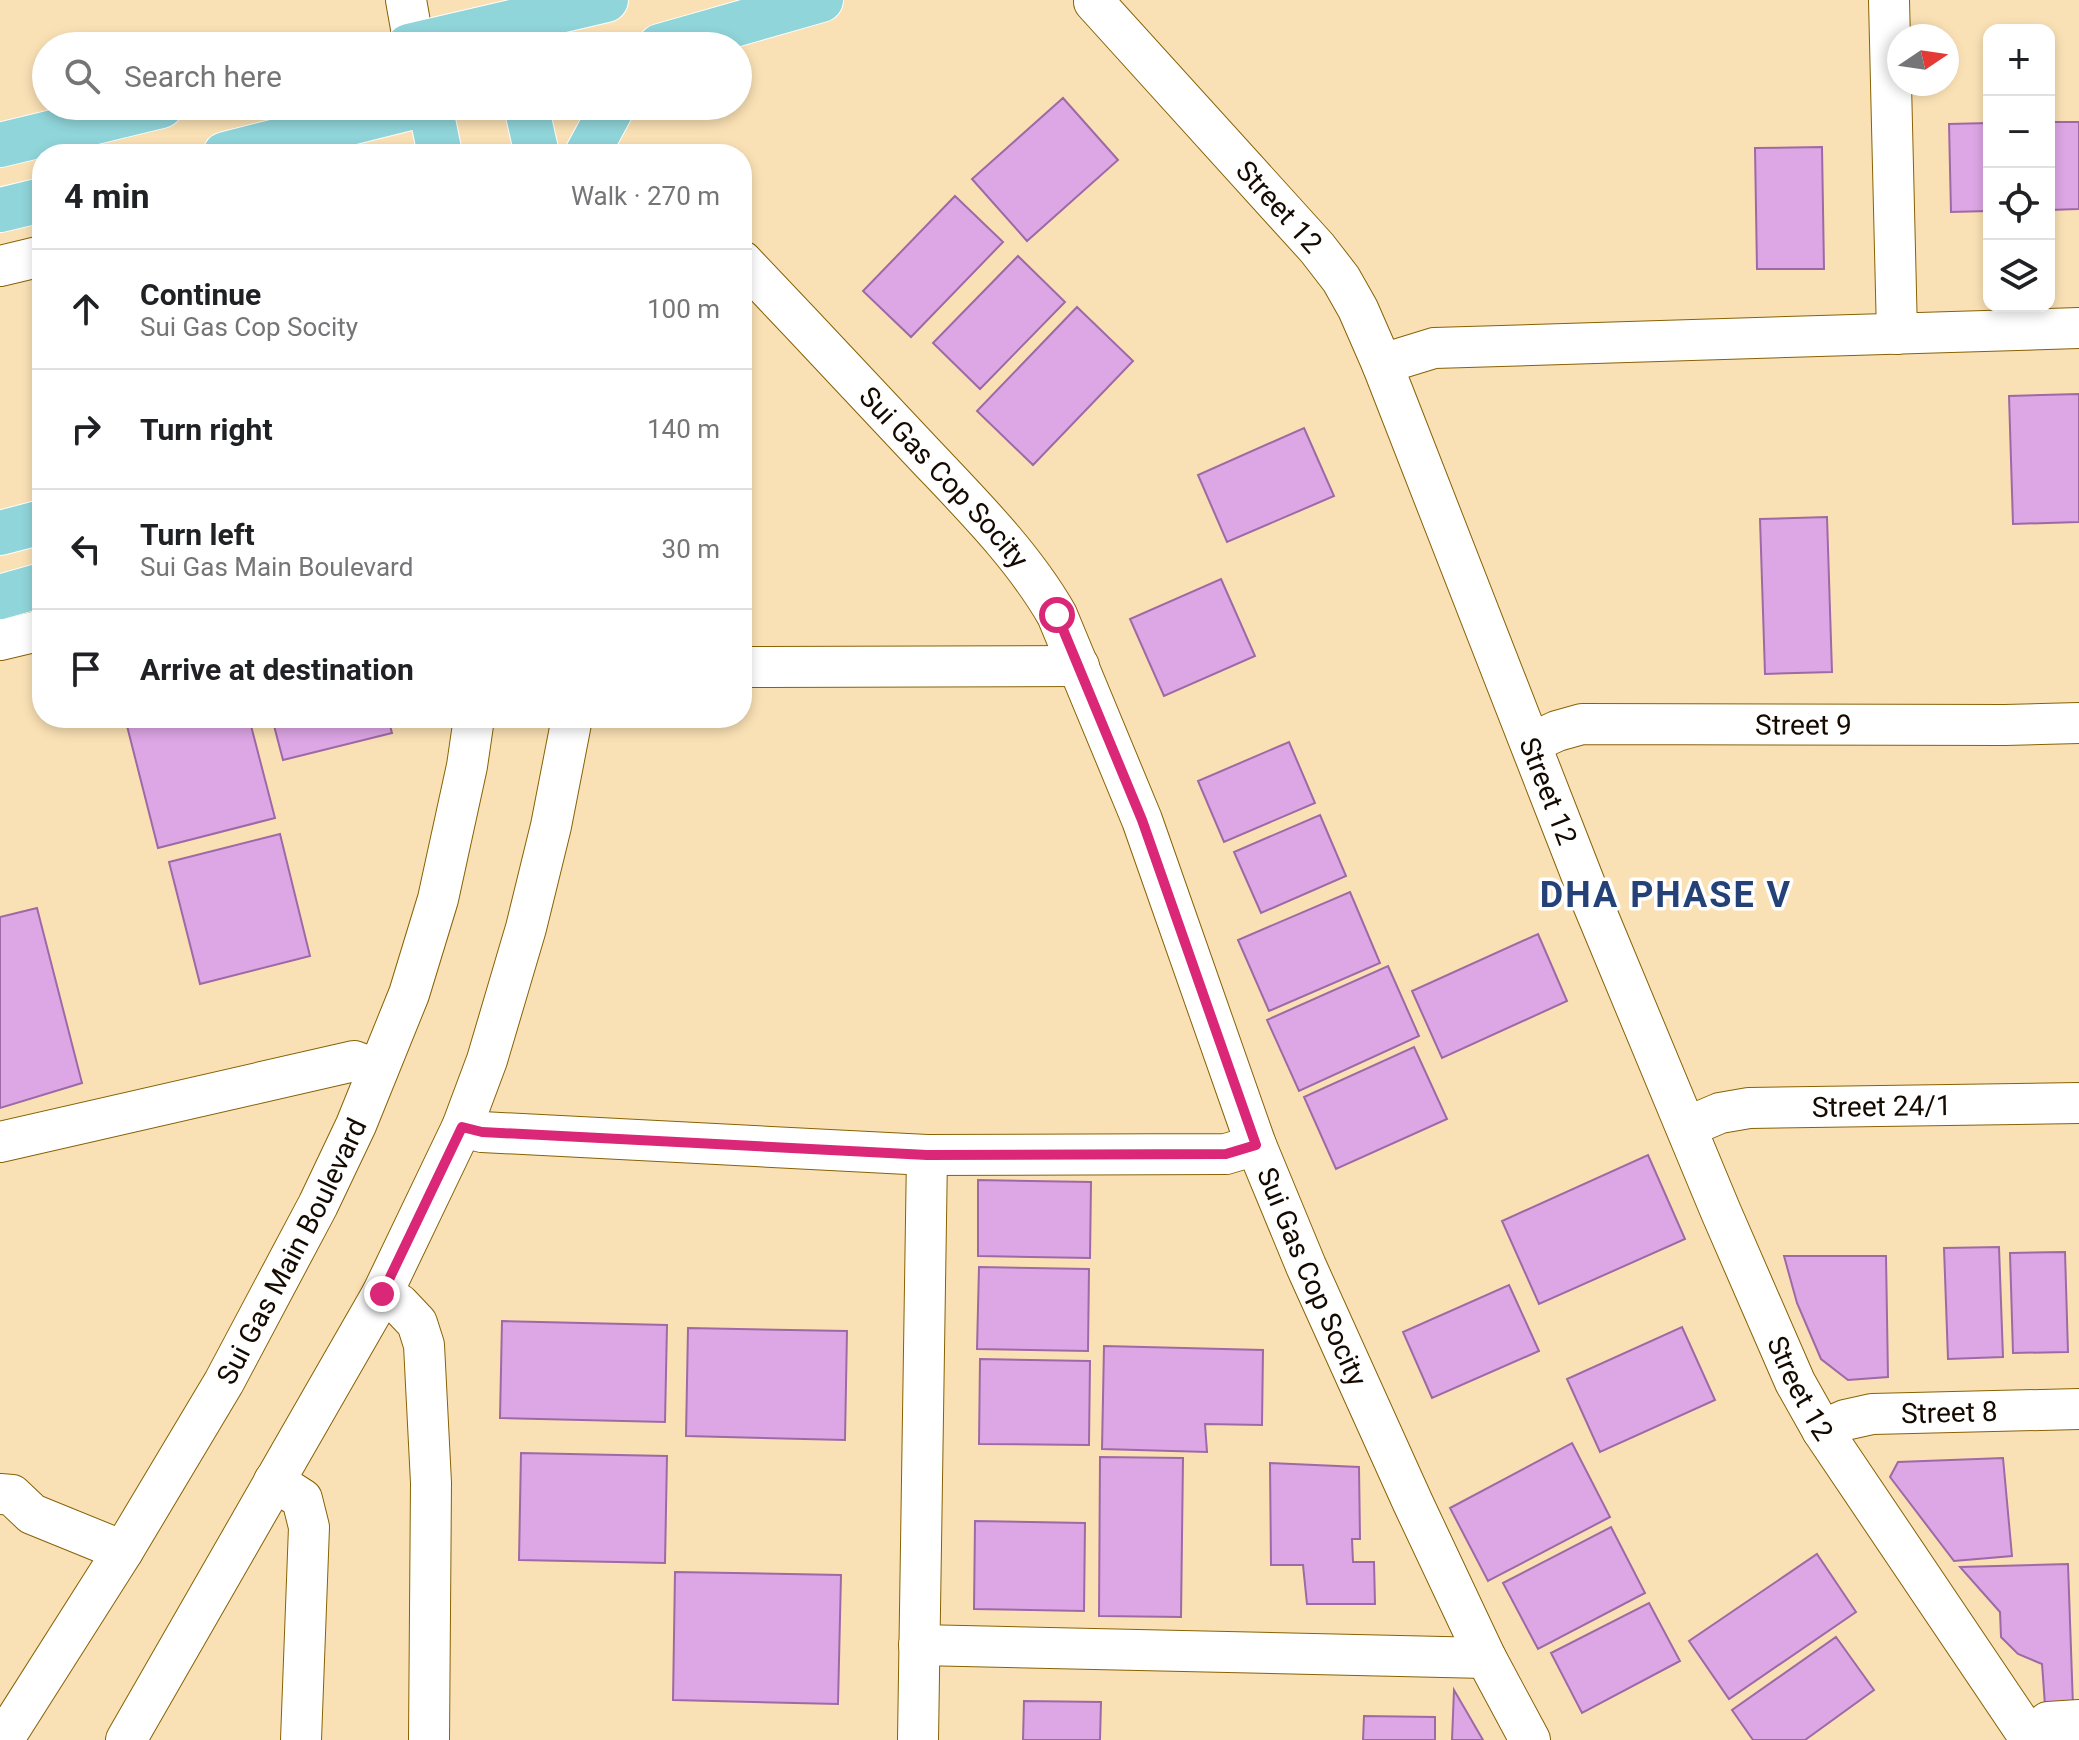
<!DOCTYPE html>
<html lang="en">
<head>
<meta charset="utf-8">
<style>
  body { margin:0; font-family:Roboto,sans-serif; background:#f2f2f2; color:#202124 }
  .controls { position:absolute; right:24px; top:24px; display:grid; overflow:hidden; border-radius:16px; box-shadow:0 4px 12px #0003 }
  .controls button { width:72px; height:72px; display:grid; place-items:center; padding:0; border:0; border-bottom:2px solid #e0e0e0; background:#fff; color:#202124; font:40px sans-serif }
  .compass { position:absolute; left:1887px; top:24px; width:72px; height:72px; border-radius:50%; background:#fff; box-shadow:0 4px 12px #0003; rotate:77deg }
  .stop { position:absolute; width:24px; height:24px; margin:-18px; border:6px solid #db2777; border-radius:50%; background:#fff }
  .stop.end { background:#db2777; border-color:#fff; box-shadow:0 2px 8px #0008 }
  .list { margin:0; padding:0; list-style:none }
  h2 { display:flex; justify-content:space-between; align-items:center; height:104px; margin:0; padding:0 32px; font-size:34px }
  h2 small { font-size:26px; font-weight:400; color:#757577 }
  .list li { display:grid; grid-template-columns:52px 1fr auto; gap:24px; align-items:center; box-sizing:border-box; height:120px; padding:0 32px; border-top:2px solid #e0e0e0 }
  .list b { display:block; font-size:30px; white-space:nowrap }
  .list p { margin:0; font-size:26px; white-space:nowrap; color:#757577 }
  .list em { font-size:26px; font-style:normal; color:#757577 }
  .icon { flex:none; width:44px; height:44px; fill:none; stroke:currentColor; stroke-width:2; stroke-linecap:round; stroke-linejoin:round }
  .map { position:relative; flex:none; width:2079px; height:1740px; overflow:hidden }
  .search { position:absolute; background:#fff; box-shadow:0 4px 12px #0003; left:32px; top:32px; width:720px; height:88px; display:flex; align-items:center; gap:20px; box-sizing:border-box; padding:0 28px; border-radius:44px; color:#757577; font-size:30px }
  .panel { position:absolute; background:#fff; box-shadow:0 4px 12px #0003; left:32px; top:144px; width:720px; height:584px; border-radius:32px }
  .map>svg:first-child { display:block }
  .building { fill:#dda6e5; stroke:#9d6aa5; stroke-width:2 }
  .lines { fill:none; stroke-linecap:round; stroke-linejoin:round }
  .minor-casing { stroke:#876205; stroke-width:42 }
  .major-casing { stroke:#fff; stroke-width:46 }
  .minor { stroke:#fff; stroke-width:40 }
  .major { stroke:#90d5da; stroke-width:44 }
  .route { stroke:#db2777; stroke-width:10 }
  .labels { text-anchor:middle; dominant-baseline:central; stroke-width:7; stroke-linejoin:round; paint-order:stroke }
  .street-label { font-size:28px; fill:#150a00; stroke:#fff }
  .district-label { font-size:36px; font-weight:bold; letter-spacing:2px; fill:#244178; stroke:#fff }
</style>
</head>
<body>
<div class="map">
<svg width="2079" height="1740" viewBox="0 0 2079 1740">
  <rect width="100%" height="100%" fill="#fae1b5"/>
  <path class="building" d="M1063 98 1118 160 1027 241 972 179Z
    M2049 122H2079V209L2049 210Z
    M1989 123V211L1951 212 1949 124Z
    M1822 147 1824 269H1757L1755 148Z
    M955 196 1003 242 911 337 863 291Z
    M1018 256 1065 302 980 389 933 343Z
    M1077 307 1133 361 1033 465 977 411Z
    M2079 394V522L2013 524 2009 396Z
    M1304 428 1334 496 1227 542 1198 475Z
    M1827 517 1832 672 1765 674 1760 519Z
    M1221 579 1255 656 1164 696 1130 619Z
    M125 718H249L275 818 158 848Z
    M272 718H388L392 733 283 760Z
    M1289 742 1315 803 1224 842 1198 781Z
    M1320 815 1346 876 1261 913 1234 852Z
    M280 834 310 956 200 984 169 862Z
    M1350 892 1380 963 1269 1011 1238 940Z
    M37 908 82 1083 0 1108V917Z
    M1538 934 1567 1001 1442 1058 1412 991Z
    M1388 966 1419 1036 1299 1091 1267 1020Z
    M1414 1047 1447 1119 1336 1169 1304 1097Z
    M1648 1155 1685 1239 1539 1304 1502 1221Z
    M978 1180 1091 1182 1090 1258 978 1256Z
    M1999 1247 2003 1357 1948 1359 1944 1248Z
    M2065 1252 2068 1352 2013 1353 2010 1253Z
    M1784 1256H1886L1888 1377 1848 1380 1821 1359 1797 1303Z
    M979 1267 1089 1269 1088 1351 977 1349Z
    M1509 1285 1539 1351 1432 1398 1403 1332Z
    M502 1321 667 1325 665 1422 500 1418Z
    M1682 1327 1715 1400 1600 1452 1567 1379Z
    M688 1328 847 1331 845 1440 686 1436Z
    M1104 1346 1263 1350 1262 1425 1205 1424 1207 1452 1102 1449Z
    M980 1359 1090 1361 1089 1445 979 1444Z
    M1572 1443 1610 1517 1488 1581 1450 1508Z
    M521 1453 667 1456 665 1563 519 1560Z
    M1100 1457 1183 1458 1181 1617 1099 1616Z
    M2003 1458 2012 1556 1954 1561 1890 1477 1898 1462Z
    M1270 1463 1359 1467 1360 1539H1352L1353 1562H1374L1375 1604H1307L1303 1565H1271Z
    M975 1521 1085 1523 1084 1611 974 1609Z
    M1611 1527 1645 1593 1538 1649 1503 1583Z
    M1817 1554 1856 1612 1729 1699 1689 1641Z
    M2068 1564 2073 1706 2045 1705 2042 1664 2018 1654 2001 1637 2000 1612 1960 1567Z
    M675 1572 841 1575 838 1704 673 1700Z
    M1649 1603 1680 1661 1582 1713 1551 1653Z
    M1836 1637 1874 1690 1805 1740H1753L1732 1710Z
    M1454 1690 1483 1740H1452Z
    M1024 1701 1101 1702 1100 1740H1023Z
    M1364 1716 1435 1717V1740H1363Z"/>
  <g class="lines">
    <g class="minor-casing">
      <g id="minor">
        <path d="M406 0 414 45"/>
        <path d="M1889 0 1897 334"/>
        <path id="s1" d="M1094 2 1317 248 1341 279 1358 309 1382 364 1590 897 1721 1212 1795 1382 1822 1430 2031 1740"/>
        <path id="s2" d="M742 261C802 324 862 388 921 451 969 502 1022 554 1057 615L1142 820 1256 1145 1306 1266 1413 1503 1486 1658 1530 1740"/>
        <path d="M0 266 42 256"/>
        <path d="M1382 364 1434 348 2079 328"/>
        <path d="M0 640 42 630"/>
        <path d="M742 667 1079 666"/>
        <path id="s3" d="M1531 743 1557 731 1582 724 2005 725 2079 723"/>
        <path d="M462 1127 482 1132 927 1155 1226 1154 1256 1145"/>
        <path id="s4" d="M1687 1127 1720 1113 1749 1108 2079 1103"/>
        <path d="M0 1142 354 1061 378 1070"/>
        <path d="M382 1294 399 1304 417 1323 424 1345 431 1483 429 1740"/>
        <path id="s5" d="M1822 1430 1845 1420 1872 1414 2079 1409"/>
        <path d="M274 1481 302 1499 309 1527 301 1740"/>
        <path d="M0 1494 12 1495 32 1514 123 1551"/>
        <path d="M919 1645 1486 1658"/>
        <path d="M2029 1737 2048 1722 2079 1720"/>
        <path id="s6" d="M3 1740 123 1551 224 1382 318 1205 356 1125 409 994 438 899 467 766 474 718"/>
        <path d="M126 1740 382 1294 462 1127 487 1060 526 928 551 826 572 718"/>
        <path d="M918 1740 927 1155"/>
      </g>
    </g>
    <g class="major-casing">
      <path id="major" d="M409 46 606 0
        M660 46 821 0
        M430 106 440 154
        M526 106 537 154
        M0 145 161 106
        M225 154 418 106
        M587 154 613 106
        M0 210 42 200
        M0 533 42 522
        M0 597 42 585"/>
    </g>
    <use href="#minor" class="minor"/>
    <use href="#major" class="major"/>
  </g>
  <g class="lines">
    <path class="route" d="M382 1294 462 1127 482 1132 927 1155 1226 1154 1256 1145 1142 820 1057 615"/>
  </g>
  <g class="labels">
    <g class="street-label">
      <text stroke="none"><textPath href="#s1" startOffset="276">Street 12</textPath></text>
      <text stroke="none"><textPath href="#s2" startOffset="296">Sui Gas Cop Socity</textPath></text>
      <text stroke="none"><textPath href="#s3" startOffset="276">Street 9</textPath></text>
      <text stroke="none"><textPath href="#s1" startOffset="924">Street 12</textPath></text>
      <text stroke="none"><textPath href="#s4" startOffset="198">Street 24/1</textPath></text>
      <text stroke="none"><textPath href="#s6" startOffset="568">Sui Gas Main Boulevard</textPath></text>
      <text stroke="none"><textPath href="#s2" startOffset="1184">Sui Gas Cop Socity</textPath></text>
      <text stroke="none"><textPath href="#s1" startOffset="1572">Street 12</textPath></text>
      <text stroke="none"><textPath href="#s5" startOffset="130">Street 8</textPath></text>
    </g>
    <g class="district-label">
      <text x="1666" y="895">DHA PHASE V</text>
    </g>
  </g>
</svg>
<div class="controls">
<button>+</button>
<button>−</button>
<button><svg class="icon" aria-label="locate" viewBox="0 0 24 24"><circle cx="12" cy="12" r="6"/><path d="M12 2v4M12 18v4M2 12h4M18 12h4"/></svg></button>
<button><svg class="icon" aria-label="layers" viewBox="0 0 24 24"><path d="M12 4l9 5-9 5-9-5zM3 14l9 5 9-5"/></svg></button>
</div>
<svg class="compass" viewBox="-18 -18 36 36"><path d="M0-13l5 13h-10z" fill="#e53935"/><path d="M0 13l5-13h-10z" fill="#757577"/></svg>
<div class="stop" style="left:1057px;top:615px"></div>
<div class="stop end" style="left:382px;top:1294px"></div>
<div class="search"><svg class="icon" aria-label="search" viewBox="0 0 24 24"><circle cx="10" cy="10" r="6"/><path d="M15 15l6 6"/></svg>Search here</div>
<section class="panel">
<h2>4 min<small>Walk · 270 m</small></h2>
<ul class="list">
<li><svg class="icon" aria-label="ahead" viewBox="0 0 24 24"><path d="M12 20V5M6 11l6-6 6 6"/></svg><div><b>Continue</b><p>Sui Gas Cop Socity</p></div><em>100 m</em></li>
<li><svg class="icon" aria-label="right" viewBox="0 0 24 24"><path d="M7 20v-9h11M14 6l5 5-5 5"/></svg><div><b>Turn right</b></div><em>140 m</em></li>
<li><svg class="icon" aria-label="left" viewBox="0 0 24 24"><path d="M17 20v-9H6M10 6l-5 5 5 5"/></svg><div><b>Turn left</b><p>Sui Gas Main Boulevard</p></div><em>30 m</em></li>
<li><svg class="icon" aria-label="arrive" viewBox="0 0 24 24"><path d="M6 21V4h12l-3 4 3 4H6"/></svg><div><b>Arrive at destination</b></div></li>
</ul>
</section>
</div>
</body>
</html>
